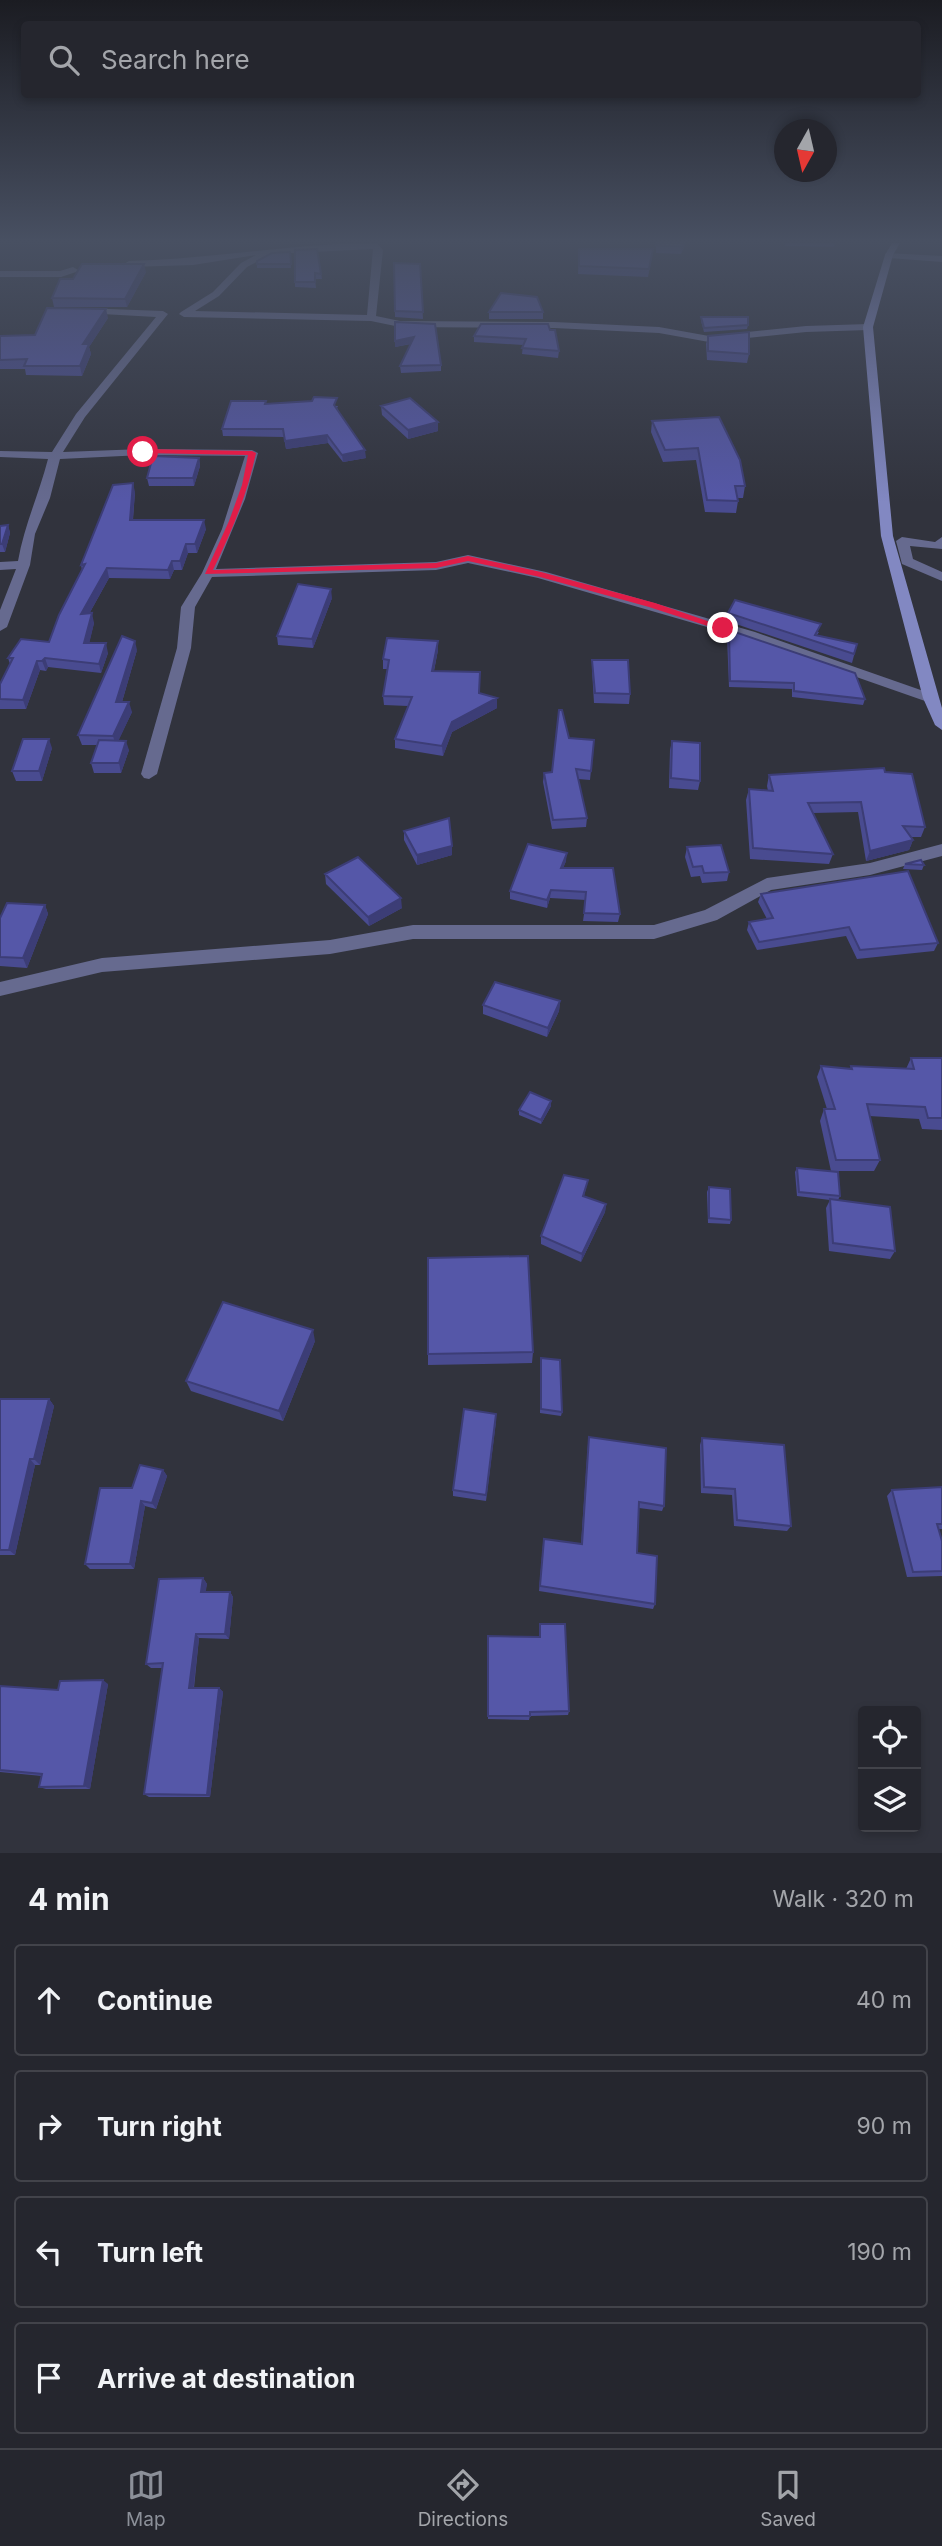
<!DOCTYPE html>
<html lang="en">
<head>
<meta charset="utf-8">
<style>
  body { margin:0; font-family:Inter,sans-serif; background:#31323a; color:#f1f3f6 }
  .controls { position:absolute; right:21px; bottom:21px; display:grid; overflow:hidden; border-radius:7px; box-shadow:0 4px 10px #0003 }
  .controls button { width:63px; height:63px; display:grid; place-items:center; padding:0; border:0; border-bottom:2px solid #42434a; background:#25262e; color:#f1f3f6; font:35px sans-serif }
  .compass { position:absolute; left:774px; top:119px; width:63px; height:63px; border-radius:50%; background:#25262e; box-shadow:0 4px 10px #0003; rotate:188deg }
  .stop { position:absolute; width:21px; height:21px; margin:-16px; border:5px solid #e11d48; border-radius:50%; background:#fff }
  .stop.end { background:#e11d48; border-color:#fff; box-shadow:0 2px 7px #0008 }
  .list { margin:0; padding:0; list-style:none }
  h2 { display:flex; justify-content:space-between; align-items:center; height:91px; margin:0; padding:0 28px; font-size:30px }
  h2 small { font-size:23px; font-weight:400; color:#a3a5aa }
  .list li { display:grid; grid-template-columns:46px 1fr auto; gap:21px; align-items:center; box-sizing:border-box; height:112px; margin:0 14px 14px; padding:0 14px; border:2px solid #42434a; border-radius:7px }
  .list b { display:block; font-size:26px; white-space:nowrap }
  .list em { font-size:23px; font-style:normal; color:#a3a5aa }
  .icon { flex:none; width:38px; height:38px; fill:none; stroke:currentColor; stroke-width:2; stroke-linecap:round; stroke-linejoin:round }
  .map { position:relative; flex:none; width:942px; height:1853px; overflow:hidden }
  .search { position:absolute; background:#25262e; box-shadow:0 4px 10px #0003; left:21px; right:21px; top:21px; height:77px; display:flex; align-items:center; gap:18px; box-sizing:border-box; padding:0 24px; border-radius:7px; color:#a3a5aa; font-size:26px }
  .sheet { height:595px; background:#25262e }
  nav { display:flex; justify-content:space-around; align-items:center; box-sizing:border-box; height:98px; border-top:2px solid #42434a; background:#25262e; font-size:19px; color:#a3a5aa }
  nav a { display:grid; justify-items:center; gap:4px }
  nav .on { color:#8c9099 }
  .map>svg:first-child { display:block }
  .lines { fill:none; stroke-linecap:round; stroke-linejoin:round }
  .street { fill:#666a8f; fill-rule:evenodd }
  .secondary { fill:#8288c2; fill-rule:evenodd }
  .wall { fill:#494b90 }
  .shaded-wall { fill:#3c3d76 }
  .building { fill:#5557a8; stroke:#3c3d76; stroke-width:2 }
  .route { fill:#e11d48 }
</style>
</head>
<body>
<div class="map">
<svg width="942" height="1853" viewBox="0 0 942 1853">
  <rect width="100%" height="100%" fill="#31333d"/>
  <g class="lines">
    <path class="street" d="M377 243 383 250 376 316 400 321 554 322 659 327 709 336 806 326 868 324 873 327 868 330 806 332 709 342 659 333 554 328 400 327 371 321 184 317 179 314 181 312 213 292 241 263 256 255 193 265 129 267 124 264 129 261C213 259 295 243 377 243ZM373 249 367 315 195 311 219 296 247 267 272 254Z
      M886 253 942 256V262L889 258 885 255Z
      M73 267 78 270 76 272 61 277H0V271H60Z
      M81 308 163 311 168 314 85 417 63 452 143 449 252 450 258 453 245 499 216 569 436 562 468 555 546 572 755 632 935 695 937 698 930 703 925 701 745 638 538 578 468 563 436 570 212 577 195 607 191 648 157 774 149 779 144 778 141 774 177 648 181 607 202 573 222 529 245 456 143 455 60 459 50 498 35 534 30 565 7 627 0 631V610L16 569 0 570V562L18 561C24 526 39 494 48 459L0 457V451L52 452 76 414 156 317 84 313 81 312Z
      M902 537 935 542 942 537V549L910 546 913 559 942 572V581L902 564 896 541Z
      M942 844V856L870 875 771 890 717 920 654 939H413L330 954 102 972 0 996V982L102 958 330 940 413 925H654L705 910 767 878 870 863Z"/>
    <path class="secondary" d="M892 243H900L893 255 873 327 893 536 942 708V730L935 725 923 698 881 536 863 327 885 255Z"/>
  </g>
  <path class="wall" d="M686 243 681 254 656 253V245Z
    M785 243H835L834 247 786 246Z
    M317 249 322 279H315L316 288 295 287V282Z
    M579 249 652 257 648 277 578 274Z
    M290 252 291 268H257V261Z
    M394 263 420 264 423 319 395 317Z
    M146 272 127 307H54L52 298 73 279Z
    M489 312H543V319H489Z
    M701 317 748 325 747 329 704 332 701 321Z
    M108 318 89 347 91 354 82 376 26 375 25 369H0V336L35 335Z
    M395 322 441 365V371L401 373 400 366 411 344 395 347Z
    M481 324 559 351 558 358 522 354 523 345 474 342V336Z
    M708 336 749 354 747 363 707 360 706 344Z
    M266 401V404L338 406 337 408 366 458 343 462 328 443 286 449 284 437 223 436 222 429Z
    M381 406 438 431 408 439 382 415Z
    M719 417 745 486 743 498H738V501L736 513 705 512 696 460 663 462 651 432 652 421Z
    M199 458 200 466 194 486H149L147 478Z
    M135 492 133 520 206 529 197 553H188L182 570H174L170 579 109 578 89 614 94 623 89 643 108 653 101 673 48 667 46 671 40 670 26 709H0V684L10 664 8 658 49 642 82 570 81 565Z
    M8 525 10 533 5 552H0V526Z
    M332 598 313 648 278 645 277 636Z
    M728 613 819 632 817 635 857 644 852 663 727 621Z
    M729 630 865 699 863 705 792 697V689L729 687 727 636Z
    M137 650 122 702 132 712 118 741 129 750 121 773H94L91 763 97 745H82L78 735Z
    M438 650 434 671 480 693 497 708 452 732 443 756 395 748V739L408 706 384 705 383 696 388 669H383V659Z
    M592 660 630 694 629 704 594 703 592 670Z
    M569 738 594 740 590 780 578 779 587 818 586 827 552 829 543 782 544 773 552 772Z
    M672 741 700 781 698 790 669 788 670 750Z
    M52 748 42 781H16L12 771Z
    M885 772 925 827 921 837H911L913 840 909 850 866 861 858 812 813 813 833 854 829 864 750 859 746 800 749 789 768 791 767 786 769 775Z
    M404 831 452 855 417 865 404 840Z
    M687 847 729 872 727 881 702 883 700 876 691 877 685 857Z
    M566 861 563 868 620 914 618 922 583 921 586 900 550 898 547 908 510 899V891Z
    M905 864 924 865 922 870 903 869Z
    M325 874 402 908 369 926 326 884Z
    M761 894 938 943 934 951 857 959 846 936 757 950 747 930 749 922 767 919 758 902Z
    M45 905 48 914 27 968 0 966V918Z
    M560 1001 559 1011 547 1037 483 1014V1005Z
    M911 1058H942V1130L922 1129 919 1119 869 1116 880 1160 874 1171H831L820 1121 824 1109H827L817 1077 821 1066 850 1069 851 1066 906 1069Z
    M551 1106 541 1124 519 1115V1110Z
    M797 1168 840 1196 838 1200 895 1251 890 1259 829 1251 826 1208 830 1200 797 1196 795 1172Z
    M588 1180 584 1196 606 1204 605 1212 581 1262 541 1244V1236Z
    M709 1187 731 1220 730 1224 708 1223 707 1192Z
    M315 1341 283 1421 191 1391 186 1381Z
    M533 1352 532 1363 428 1365V1354Z
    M540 1361 562 1412 561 1416 540 1413Z
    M0 1399H49L54 1406 40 1465H35L15 1555H0Z
    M496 1421 486 1501 453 1496V1490Z
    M589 1437 664 1506 662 1511 639 1508 637 1553 655 1604 653 1609 539 1591 543 1544H581L588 1444Z
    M702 1438 791 1526 787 1531 734 1526 732 1495 701 1493 700 1445Z
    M163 1470 167 1476 156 1509 145 1506 134 1569H90L85 1564 132 1488Z
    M942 1487V1529H939L942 1541V1576L907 1577 887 1496 892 1490Z
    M203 1578 207 1584 205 1592H230L233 1597 229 1639 199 1638 194 1688H219L223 1692 210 1797H149L144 1794 162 1668H151L146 1664Z
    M540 1624 569 1711 568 1715 530 1716 529 1720 488 1719V1636L539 1637Z
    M108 1684 90 1789H46L39 1787 42 1776 0 1772V1686L58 1690Z"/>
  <path class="shaded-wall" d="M684 243H686L681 254 682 247Z
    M144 264 146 272 127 307 125 299Z
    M106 309 108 318 89 347 91 354 82 376 80 366 83 344Z
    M414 337V343L395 347V341Z
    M438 422V431L408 439V430Z
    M327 435 328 443 286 449 285 441Z
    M365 450 366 458 343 462 342 455Z
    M199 458 200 466 194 486 193 478Z
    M133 483 135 492 132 529 130 520Z
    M204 520 206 529 197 553 195 544Z
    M8 525 10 533 5 552 2 544Z
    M186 544 188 553 182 570 180 561Z
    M172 561 174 570 170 579 168 570Z
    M107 568 109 578 84 623 81 614Z
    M331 589 332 598 313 648 312 639Z
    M92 613 94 623 87 653 84 643Z
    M135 641 137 650 119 712 116 702Z
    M438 641V650L432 680V671Z
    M106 643 108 653 101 673 99 664Z
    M45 658 48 667 46 671 42 661Z
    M37 661 40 670 26 709 23 700Z
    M497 698V708L452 732 443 756 442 746 452 722Z
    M129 702 132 712 116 746 113 736Z
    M49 739 52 748 42 781 39 771Z
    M126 741 129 750 121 773 119 763Z
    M913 840 909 850 866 861 870 851Z
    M452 846V855L417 865V855Z
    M567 853 566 861 560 876 561 868Z
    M551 890 550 898 547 908V900Z
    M401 898 402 908 369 926 368 917Z
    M45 905 48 914 27 968 23 958Z
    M560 1001 559 1011 547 1037 548 1028Z
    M551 1101V1106L541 1124V1120Z
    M606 1204 605 1212 581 1262 582 1254Z
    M313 1330 315 1341 283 1421 279 1411Z
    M49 1399 54 1406 40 1465 34 1459Z
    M30 1459 35 1465 15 1555 9 1550Z
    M163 1470 167 1476 156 1509 152 1503Z
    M141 1501 145 1506 134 1569 130 1564Z
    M203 1578 207 1584 205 1597 201 1592Z
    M230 1592 233 1597 229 1639 225 1634Z
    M196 1634 199 1638 193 1692 189 1688Z
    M103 1680 108 1684 90 1789 84 1786Z
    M219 1688 223 1692 210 1797 207 1795Z"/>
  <path class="building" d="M657 243H684L682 247 656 245Z
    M317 249 321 274 315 273V282H295V250Z
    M579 249H653L649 269 579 266Z
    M290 252 291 264H257V261L272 253Z
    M394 263 420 264 423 312 395 311Z
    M82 264H144L125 299 52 298 60 279H73Z
    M501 293 537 297 543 312H489Z
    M47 308 106 309 83 344H89L80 366H24L27 359 0 360V336L35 335Z
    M701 317H748V325L704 328Z
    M395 322 435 324 441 365 400 366 414 337 395 341Z
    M481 324H548L550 330H555L559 351 522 348 526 339 474 336Z
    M749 332V354L708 351V336Z
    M314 397 337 398 334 405 365 450 342 455 327 435 285 441 283 429H222L231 401H266L265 404 312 401Z
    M410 398 438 422 408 430 381 406Z
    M719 417 740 460 745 486H735L738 501 707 500 698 448 665 450 652 421Z
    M153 456 199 458 193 478H147Z
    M133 483 130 520H204L195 544H186L180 561H172L168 570 107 568 81 614 92 613 84 643H106L99 664 45 658 42 661H37L23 700 0 699V684L13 658H8L21 639 49 642 59 615 85 564 81 565 113 485Z
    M8 525 2 544H0V526Z
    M298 584 331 589 312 639 277 636Z
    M735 600 821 624 815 635 857 644 854 654 728 613Z
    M729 630 855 673 865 699 794 691V683L730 681Z
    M122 636 135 641 116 702H129L113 736 78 735Z
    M387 638 438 641 432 671 480 672 479 693 497 698 452 722 442 746 395 739 412 697 383 696 389 660 383 659Z
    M592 660H628L630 694 595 693Z
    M559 710H562L569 738 594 740 591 771 576 769 587 818 553 820 544 773 552 772Z
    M23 739H49L39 771H12Z
    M99 740 126 741 119 763H91Z
    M672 741 700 743V781L671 778Z
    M884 768 885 772 912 774 925 827 903 826 913 840 870 851 861 802 808 803 833 854 753 848 749 789 773 791 769 775Z
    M449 818 452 846 417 855 404 831Z
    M528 844 567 853 561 868H613L620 914 584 913 586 892 551 890 547 900 510 891Z
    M721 845 729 872 704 873 702 866 693 867 687 847Z
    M358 857 401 898 368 917 325 874Z
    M921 860 924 865 905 864Z
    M908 871 938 943 860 950 849 927 759 942 749 922 773 918 761 894Z
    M7 903 45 905 23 958 0 957V918Z
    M495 982 560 1001 548 1028 483 1005Z
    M911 1058H942V1118H928L925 1107 867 1104 880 1160H836L824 1109H835L821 1066 852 1069 851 1066 914 1069Z
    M530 1092 551 1101 541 1120 519 1110Z
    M797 1168 838 1172 840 1196 799 1192Z
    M564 1175 588 1180 583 1196 606 1204 582 1254 541 1236Z
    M709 1187 730 1189 731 1220 709 1218Z
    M830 1199 890 1207 895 1251 833 1243Z
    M528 1256 533 1352 428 1354V1258Z
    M223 1302 313 1330 279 1411 186 1381Z
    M541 1358 560 1360 562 1412 541 1409Z
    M0 1399H49L34 1459H30L9 1550H0Z
    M464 1409 496 1414 486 1495 453 1490Z
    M589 1437 666 1448 664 1506 639 1502 637 1553 657 1556 655 1604 540 1586 544 1539 582 1544Z
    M702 1438 784 1445 791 1526 737 1520 735 1489 704 1487Z
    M140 1465 163 1470 152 1503 141 1501 130 1564H85L100 1488H132Z
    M942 1487V1524H937L942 1541V1571L913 1572 892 1490Z
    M203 1578 201 1592H230L225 1634H196L189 1688H219L207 1795 144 1794 163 1663 146 1664 159 1579Z
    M540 1624H565L569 1711 530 1712V1716H488V1636L540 1637Z
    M103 1680 84 1786 39 1787 42 1774 0 1770V1686L58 1690 60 1681Z"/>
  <linearGradient id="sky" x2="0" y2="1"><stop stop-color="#1b1c22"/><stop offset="0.48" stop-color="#485062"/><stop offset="1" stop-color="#485062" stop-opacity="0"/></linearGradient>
  <rect width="942" height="502" fill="url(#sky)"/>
  <path class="route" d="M143 449 252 451 256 453C247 495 232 531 213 570L436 563 468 556 541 572 655 603 728 628 720 630 649 607 540 577 468 561 436 568 205 574 229 521 242 485 248 455 141 453Z"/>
</svg>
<div class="controls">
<button><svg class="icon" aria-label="locate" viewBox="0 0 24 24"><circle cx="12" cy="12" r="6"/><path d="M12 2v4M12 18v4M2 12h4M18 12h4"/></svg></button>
<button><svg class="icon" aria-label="layers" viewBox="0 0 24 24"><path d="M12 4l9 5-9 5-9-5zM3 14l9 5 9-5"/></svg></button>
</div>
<svg class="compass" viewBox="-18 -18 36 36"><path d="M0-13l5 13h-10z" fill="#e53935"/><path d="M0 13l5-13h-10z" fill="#a3a5aa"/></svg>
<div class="stop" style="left:143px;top:452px"></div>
<div class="stop end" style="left:723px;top:628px"></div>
<div class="search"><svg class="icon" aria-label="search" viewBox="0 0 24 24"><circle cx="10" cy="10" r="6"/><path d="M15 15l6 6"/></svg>Search here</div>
</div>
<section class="sheet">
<h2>4 min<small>Walk · 320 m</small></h2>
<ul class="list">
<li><svg class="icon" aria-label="ahead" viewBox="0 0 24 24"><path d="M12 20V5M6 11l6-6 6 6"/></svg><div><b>Continue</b></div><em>40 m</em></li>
<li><svg class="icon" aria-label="right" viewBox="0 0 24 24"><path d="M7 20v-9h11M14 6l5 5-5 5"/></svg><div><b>Turn right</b></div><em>90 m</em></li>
<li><svg class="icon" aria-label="left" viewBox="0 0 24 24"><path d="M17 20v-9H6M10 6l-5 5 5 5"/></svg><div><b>Turn left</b></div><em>190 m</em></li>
<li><svg class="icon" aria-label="arrive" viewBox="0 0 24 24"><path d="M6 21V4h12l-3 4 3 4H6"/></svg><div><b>Arrive at destination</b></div></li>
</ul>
</section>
<nav>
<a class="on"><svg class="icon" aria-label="map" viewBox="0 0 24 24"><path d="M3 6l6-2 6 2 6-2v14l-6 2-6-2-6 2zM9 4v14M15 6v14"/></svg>Map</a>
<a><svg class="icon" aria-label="directions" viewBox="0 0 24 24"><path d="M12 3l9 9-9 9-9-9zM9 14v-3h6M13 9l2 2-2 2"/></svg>Directions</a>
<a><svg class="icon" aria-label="saved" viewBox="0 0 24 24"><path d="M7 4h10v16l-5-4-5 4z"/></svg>Saved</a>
</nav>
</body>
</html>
